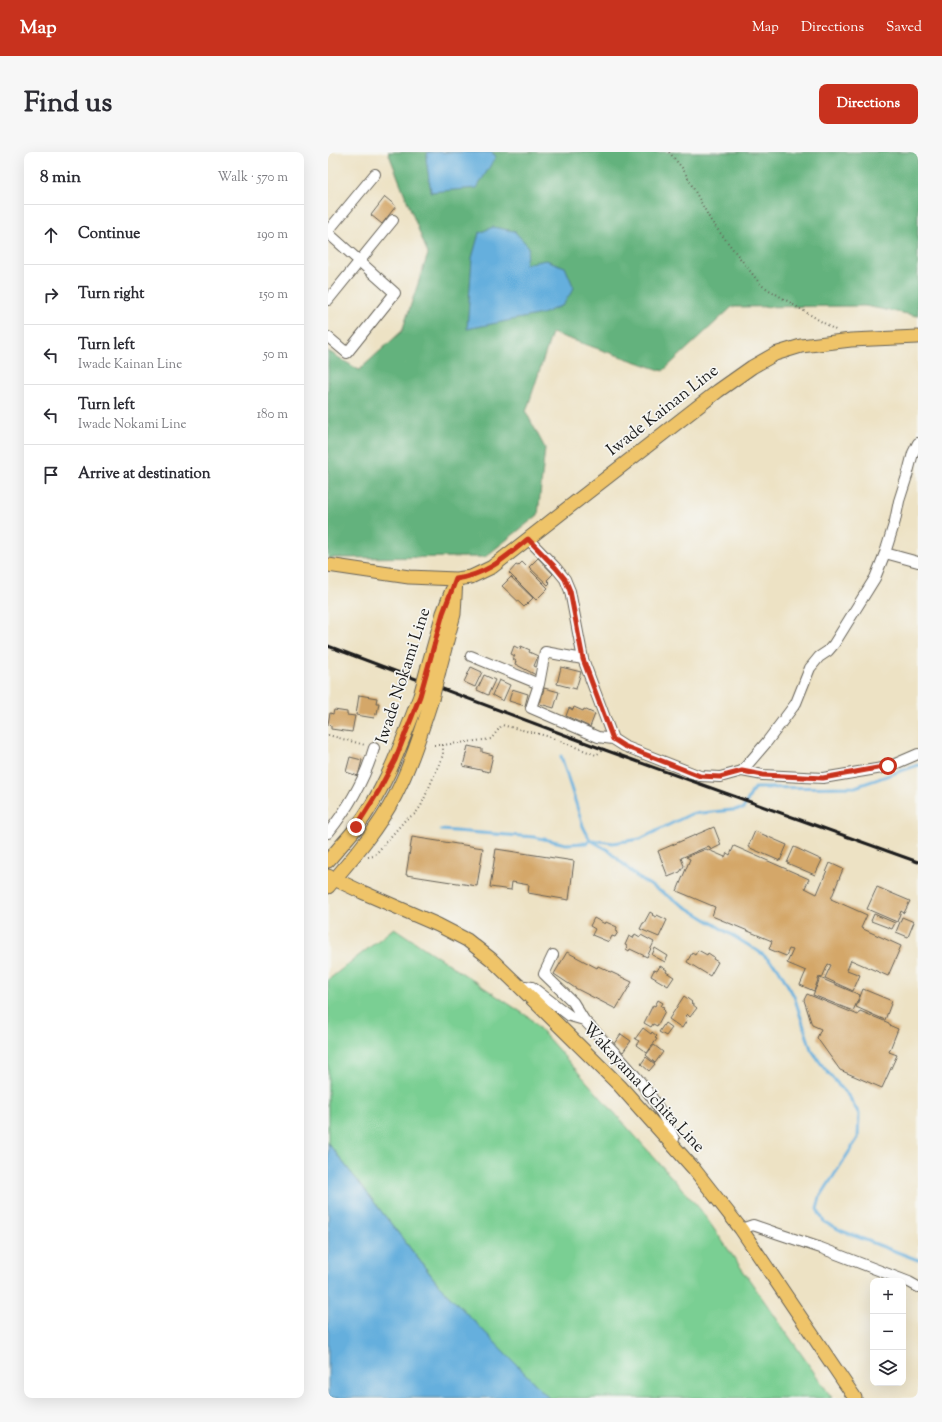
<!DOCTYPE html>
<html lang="en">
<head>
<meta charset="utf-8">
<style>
  body { margin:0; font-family:"Sorts Mill Goudy",serif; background:#f7f7f7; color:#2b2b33 }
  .controls { position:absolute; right:12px; bottom:12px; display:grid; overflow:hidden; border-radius:8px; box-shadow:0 4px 16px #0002 }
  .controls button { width:36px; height:36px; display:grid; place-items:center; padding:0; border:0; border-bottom:1px solid #e1e1e2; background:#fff; color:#2b2b33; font:20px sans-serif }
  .stop { position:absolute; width:12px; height:12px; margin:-9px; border:3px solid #c8321e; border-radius:50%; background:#fff }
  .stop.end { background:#c8321e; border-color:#fff; box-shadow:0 1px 4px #0008 }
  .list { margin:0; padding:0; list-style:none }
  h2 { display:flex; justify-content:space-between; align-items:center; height:52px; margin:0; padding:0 16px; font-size:17px }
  h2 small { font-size:13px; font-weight:400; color:#7c7c81 }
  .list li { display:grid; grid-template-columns:26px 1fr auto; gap:12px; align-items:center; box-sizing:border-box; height:60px; padding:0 16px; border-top:1px solid #e1e1e2 }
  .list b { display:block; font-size:15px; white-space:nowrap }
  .list p { margin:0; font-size:13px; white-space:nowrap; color:#7c7c81 }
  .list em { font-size:13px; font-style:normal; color:#7c7c81 }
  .icon { flex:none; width:22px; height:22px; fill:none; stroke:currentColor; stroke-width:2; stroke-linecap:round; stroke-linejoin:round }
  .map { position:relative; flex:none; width:590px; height:1246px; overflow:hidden; border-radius:8px }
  header { display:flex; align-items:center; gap:24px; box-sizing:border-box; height:56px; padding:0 20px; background:#c8321e; color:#fff }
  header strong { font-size:19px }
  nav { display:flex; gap:22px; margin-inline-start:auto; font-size:14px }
  .intro { display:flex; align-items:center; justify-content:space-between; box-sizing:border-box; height:96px; padding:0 24px }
  h1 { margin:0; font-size:28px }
  .button { padding:10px 18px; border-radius:8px; background:#c8321e; color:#fff; font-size:14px; font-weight:700 }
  main { display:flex; gap:24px; padding:0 24px }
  aside { flex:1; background:#fff; border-radius:8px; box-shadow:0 4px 16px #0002 }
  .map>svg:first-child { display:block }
  .green { fill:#7acf93; stroke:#4b7658 }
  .forest { fill:#63b27d; stroke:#40674c }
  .water { fill:#65afdd; stroke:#40667c }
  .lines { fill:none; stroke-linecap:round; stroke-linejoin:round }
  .stream { stroke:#65afdd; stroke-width:3 }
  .building { fill:#d4a769 }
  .minor-casing { stroke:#656157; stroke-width:12 }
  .major-casing { stroke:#656157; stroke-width:15 }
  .path { stroke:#656157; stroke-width:2; stroke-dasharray:1 3; stroke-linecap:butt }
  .minor { stroke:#fff; stroke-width:10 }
  .major { stroke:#efc469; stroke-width:13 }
  .rail { stroke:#1c1c1c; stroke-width:3 }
  .major-bridge-casing { stroke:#656157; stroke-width:15; stroke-linecap:butt }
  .major-bridge { stroke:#efc469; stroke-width:13 }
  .route { stroke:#c8321e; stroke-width:5 }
  .labels { text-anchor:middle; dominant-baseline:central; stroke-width:3.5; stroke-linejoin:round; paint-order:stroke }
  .street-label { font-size:17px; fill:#1c1c1c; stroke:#f6f6f2 }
</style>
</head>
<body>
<header>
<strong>Map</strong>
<nav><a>Map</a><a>Directions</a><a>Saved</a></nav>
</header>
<div class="intro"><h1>Find us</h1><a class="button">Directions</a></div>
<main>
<aside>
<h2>8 min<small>Walk · 570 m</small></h2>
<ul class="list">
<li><svg class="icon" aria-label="ahead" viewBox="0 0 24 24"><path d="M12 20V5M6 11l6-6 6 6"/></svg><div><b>Continue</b></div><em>190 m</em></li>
<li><svg class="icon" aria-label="right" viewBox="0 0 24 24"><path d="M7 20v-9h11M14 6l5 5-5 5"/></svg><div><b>Turn right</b></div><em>150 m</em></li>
<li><svg class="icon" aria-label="left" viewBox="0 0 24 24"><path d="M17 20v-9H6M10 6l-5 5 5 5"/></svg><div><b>Turn left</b><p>Iwade Kainan Line</p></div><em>50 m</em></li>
<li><svg class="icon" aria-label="left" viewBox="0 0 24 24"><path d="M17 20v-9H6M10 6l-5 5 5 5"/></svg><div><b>Turn left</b><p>Iwade Nokami Line</p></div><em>180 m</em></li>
<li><svg class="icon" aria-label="arrive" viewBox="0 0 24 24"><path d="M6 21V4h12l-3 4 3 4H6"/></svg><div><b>Arrive at destination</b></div></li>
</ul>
</aside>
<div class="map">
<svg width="590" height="1246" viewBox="0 0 590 1246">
  <rect width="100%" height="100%" fill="#f6f6f2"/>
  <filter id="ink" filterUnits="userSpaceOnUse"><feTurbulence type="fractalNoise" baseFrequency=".025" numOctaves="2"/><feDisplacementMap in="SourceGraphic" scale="8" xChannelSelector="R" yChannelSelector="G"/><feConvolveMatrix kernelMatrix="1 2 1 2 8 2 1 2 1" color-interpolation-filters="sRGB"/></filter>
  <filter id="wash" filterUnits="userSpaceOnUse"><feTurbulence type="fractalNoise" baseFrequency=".012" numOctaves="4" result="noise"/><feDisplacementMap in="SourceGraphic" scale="16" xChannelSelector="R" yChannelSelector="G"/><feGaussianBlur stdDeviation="0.9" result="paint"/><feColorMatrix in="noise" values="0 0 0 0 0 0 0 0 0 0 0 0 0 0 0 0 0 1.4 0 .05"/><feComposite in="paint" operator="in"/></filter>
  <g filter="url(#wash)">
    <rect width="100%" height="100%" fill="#ede2c4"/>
    <path class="green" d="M66 776 202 866 372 1057 504 1246H220L110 1132 0 991V828Z"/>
    <path class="forest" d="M60 0H590V164L537 154 404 155 335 219 224 181 198 260 217 296 210 363 157 405 0 406V199L31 218 74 179 100 102Z"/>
    <path class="water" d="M100 0H163L168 4 149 36 103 40 98 7Z
      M165 75 186 79 201 95 197 112 218 108 237 115 246 136 235 153 214 162 139 177 144 106 151 81Z
      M0 991 110 1132 221 1246H0Z"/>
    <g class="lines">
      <path class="stream" d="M233 604 255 674 262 688 280 698 309 725 433 801 450 816 466 844 483 897 496 916 522 946 531 962 530 986 492 1045 489 1057 496 1070 514 1079 590 1108
        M113 678 207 685 238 692 259 691 262 688
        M264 688 285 691 312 687 363 662 415 657 426 636 527 635 590 613"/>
    </g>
    <g id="blocks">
      <path class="building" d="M57 45 68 54 54 72 43 63Z
        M210 406 225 422 219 428 222 431 220 433 201 415Z
        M194 410 220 436 208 448 181 421 188 413 190 414Z
        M183 425 205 446 196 455 174 434Z
        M186 494 192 497 193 494 202 498 201 500 210 504 206 514 210 516 208 523 187 512 188 509 185 507 187 504 183 502Z
        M143 515 154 520 147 535 136 530Z
        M233 515 253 520 248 537 229 532Z
        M156 523 167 528 160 543 149 538Z
        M171 528 182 533 175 549 164 543Z
        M216 536 231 540 226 556 212 552Z
        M184 537 200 542 197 554 181 549Z
        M31 543 49 546 48 551H51L49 562H47L46 566 28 563Z
        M246 555 255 559 256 557 267 562 262 575 238 564 241 556 245 558Z
        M6 558 19 560V563L27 564 24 580 3 577V574L0 573V572L2 561 5 562Z
        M140 594 154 597V600L165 603 161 620 135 614Z
        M22 605 34 608 30 624 18 620Z
        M386 675 393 693 383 698 381 694 353 706 356 714 352 720 340 725 330 699Z
        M427 679 459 693 452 709 420 695Z
        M84 685 155 696 149 734 78 723Z
        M406 694 481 727 477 736 489 742 502 711 515 717 503 747 539 763 533 776 573 794 560 824 523 808 519 818 532 823 525 839 497 826 503 813 500 812 494 826 491 825 486 839 472 833 478 819 459 811 465 798 461 797 458 804 441 797 444 789 384 764 387 755 349 739 362 707 358 705 378 697 397 705 399 701 402 703Z
        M466 695 494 708 487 723 459 711Z
        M168 697 246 709 241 748 200 741 201 733 184 730 183 738 162 735Z
        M549 735 582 749 576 761 573 759 569 770 539 757Z
        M322 760 325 762 324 763 328 765 329 763 339 768 331 785 312 777 315 771H316Z
        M546 762 567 771 564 777 543 769Z
        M574 765 586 770 580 785 568 780Z
        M266 766 277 772 278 770 289 775 288 779 290 780 287 785 284 784 281 790 264 783 267 777 262 774Z
        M307 782 312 785 313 783 326 790 319 805 302 797 301 799 298 797 299 794 297 793 301 784 305 786Z
        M327 796 340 804 337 810 324 803Z
        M370 798 379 803 380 801 386 805 385 807 390 810 382 824 359 810 364 801 367 803Z
        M239 800 269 816 270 814 304 830 288 857 247 836 226 822Z
        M332 814 339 818 338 820 346 825 340 834 323 824 326 818 329 819Z
        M492 826 532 843 525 859 485 843Z
        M535 837 564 849 557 868 528 855Z
        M479 842 530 863 532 859 561 871V873L570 877 561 900 569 903 554 936 512 918 489 886 493 877 484 873 476 848Z
        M356 844 364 850 363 851 369 856 362 865 359 862 357 864 359 865 358 867 359 868 354 876 341 867Z
        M330 848 335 851 333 854 336 855 335 857 337 859 329 874 325 872 323 875 316 871 325 853 327 854Z
        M337 871 344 876 338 884 331 880Z
        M315 876 323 882 324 880 329 884 327 886 329 887 319 901 308 893 311 889 307 887Z
        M293 882 303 889 295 900 285 893Z
        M326 893 335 900 327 911 318 903Z
        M318 905 327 912 321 919 313 912Z"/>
    </g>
  </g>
  <g filter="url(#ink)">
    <use href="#blocks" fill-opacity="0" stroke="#656157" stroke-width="1"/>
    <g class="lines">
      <g class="minor-casing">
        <path id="minor" d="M0 79 47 22
          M0 81 67 141 19 201 0 185
          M0 148 65 68
          M200 387 228 416 237 427 242 439 255 507 285 587 270 585 203 556 211 532 217 500 255 507
          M557 401 590 410
          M143 504 211 532
          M285 587 296 594 372 624 392 625 414 619 435 623 495 626 560 615 590 602
          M414 619 438 591 468 551 482 516 491 505 500 499 506 492 547 426 557 401 567 369 571 349 579 324 585 301 590 291
          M0 681C21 655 37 627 46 596
          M190 833 204 835 242 864 256 868 245 850 216 822 225 803
          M256 868C289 903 329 941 346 987L343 992
          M413 1077 425 1073 451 1082 493 1096 581 1130 590 1135"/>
      </g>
      <g class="major-casing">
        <path id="major" d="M0 413 81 425 128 427 143 425 164 415 390 239 424 215 447 202 473 194 523 188 590 185
          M100 514 115 461 124 438
          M111 519 126 462 128 427
          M0 709C9 698 19 687 28 676 58 637 74 589 92 544
          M0 724 34 740 110 773 139 788 163 807 190 833 292 934 366 1017 413 1077 527 1246
          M0 735C24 707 50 677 67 644 83 613 93 580 104 547"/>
      </g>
      <path class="path" d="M341 0 355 17 383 69 433 133 509 179
        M0 583 37 593
        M106 593H115
        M40 705 46 704 78 667 87 662 93 654 115 603V593L163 587 174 573 219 584 268 603 278 596"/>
      <use href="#minor" class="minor"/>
      <use href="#major" class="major"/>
      <path class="rail" d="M0 494 277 598 590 710"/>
      <g class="major-bridge-casing">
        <path id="major-bridge" d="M92 544 100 514
          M104 547 111 519"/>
      </g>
      <use href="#major-bridge" class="major-bridge"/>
    </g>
  </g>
  <g class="lines" filter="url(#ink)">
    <path class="route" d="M28 675 50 640 67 608 92 544 115 461 128 427C160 422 176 406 200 387L228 416 237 427 242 439 255 507 285 587 296 594 372 624 392 625 414 619 435 623 495 626 560 614"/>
  </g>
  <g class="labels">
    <g class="street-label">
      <text transform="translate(335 259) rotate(-38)">Iwade Kainan Line</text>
      <text transform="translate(76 524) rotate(-72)">Iwade Nokami Line</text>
      <text transform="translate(315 936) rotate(47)">Wakayama Uchita Line</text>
    </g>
  </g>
</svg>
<div class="controls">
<button>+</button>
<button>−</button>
<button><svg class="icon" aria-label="layers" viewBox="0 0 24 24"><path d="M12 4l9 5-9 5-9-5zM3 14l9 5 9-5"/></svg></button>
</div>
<div class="stop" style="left:560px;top:614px"></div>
<div class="stop end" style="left:28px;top:675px"></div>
</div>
</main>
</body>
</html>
